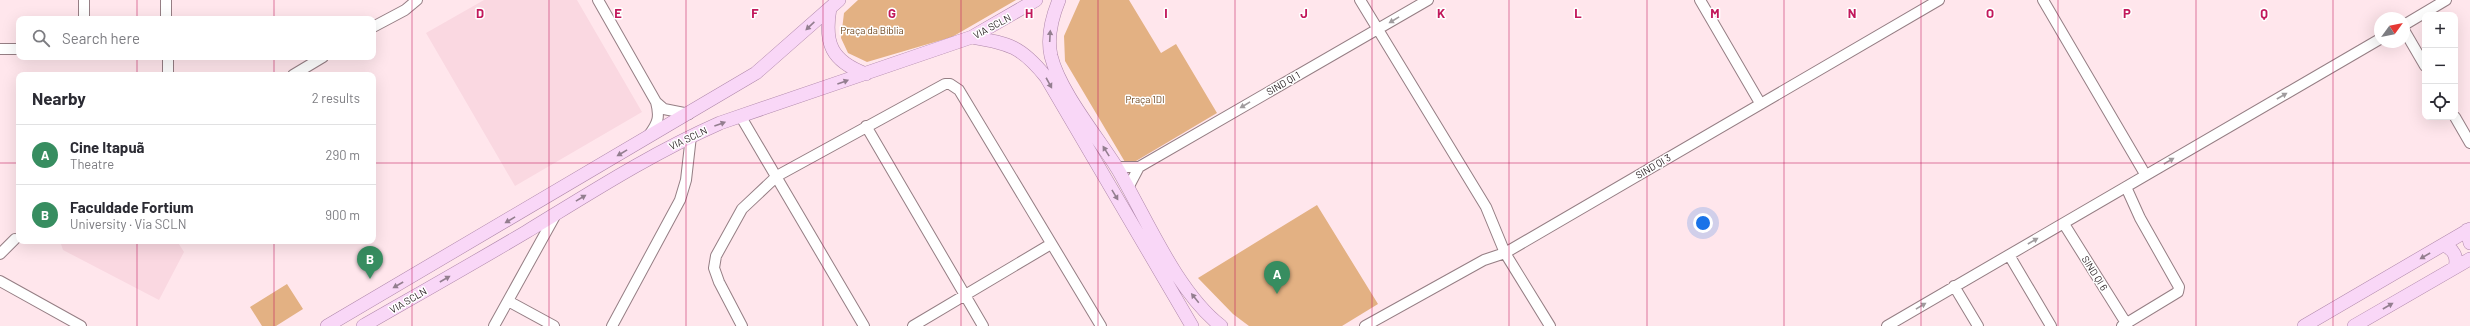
<!DOCTYPE html>
<html lang="en">
<head>
<meta charset="utf-8">
<style>
  body { margin:0; font-family:Barlow,sans-serif; background:#f7f7f7; color:#2b2b33 }
  .controls { position:absolute; right:12px; top:12px; display:grid; overflow:hidden; border-radius:8px; box-shadow:0 4px 16px #0002 }
  .controls button { width:36px; height:36px; display:grid; place-items:center; padding:0; border:0; border-bottom:1px solid #e1e1e2; background:#fff; color:#2b2b33; font:20px sans-serif }
  .compass { position:absolute; left:2374px; top:12px; width:36px; height:36px; border-radius:50%; background:#fff; box-shadow:0 4px 16px #0002; rotate:57deg }
  .you { position:absolute; left:1703px; top:223px; width:14px; height:14px; margin:-10px; border:3px solid #fff; border-radius:50%; background:#1a73e8; box-shadow:0 0 0 6px #1a73e833 }
  .badge { display:grid; place-items:center; width:26px; height:26px; border-radius:50%; background:#378d60; color:#fff; font-size:13px; font-weight:700 }
  .pin { position:absolute; translate:-50% -33px; filter:drop-shadow(0 1px 2px #0008) }
  .pin::after { content:''; position:absolute; top:21px; width:14px; height:12px; background:inherit; clip-path:polygon(0 0,100% 0,50% 100%) }
  .list { margin:0; padding:0; list-style:none }
  h2 { display:flex; justify-content:space-between; align-items:center; height:52px; margin:0; padding:0 16px; font-size:17px }
  h2 small { font-size:13px; font-weight:400; color:#7c7c81 }
  .list li { display:grid; grid-template-columns:26px 1fr auto; gap:12px; align-items:center; box-sizing:border-box; height:60px; padding:0 16px; border-top:1px solid #e1e1e2 }
  .list b { display:block; font-size:15px; white-space:nowrap }
  .list p { margin:0; font-size:13px; white-space:nowrap; color:#7c7c81 }
  .list em { font-size:13px; font-style:normal; color:#7c7c81 }
  .icon { flex:none; width:22px; height:22px; fill:none; stroke:currentColor; stroke-width:2; stroke-linecap:round; stroke-linejoin:round }
  .map { position:relative; flex:none; width:2470px; height:326px; overflow:hidden }
  .search { position:absolute; background:#fff; box-shadow:0 4px 16px #0002; left:16px; top:16px; width:360px; height:44px; display:flex; align-items:center; gap:10px; box-sizing:border-box; padding:0 14px; border-radius:8px; color:#7c7c81; font-size:15px }
  .panel { position:absolute; background:#fff; box-shadow:0 4px 16px #0002; left:16px; top:72px; width:360px; height:172px; border-radius:8px }
  .map>svg:first-child { display:block }
  .built { fill:#fad8e1 }
  .green { fill:#e3b183 }
  .lines { fill:none; stroke-linecap:round; stroke-linejoin:round }
  .minor-casing { stroke:#957e84; stroke-width:12 }
  .major-casing { stroke:#af87aa; stroke-width:14 }
  .minor { stroke:#fff; stroke-width:10 }
  .major { stroke:#f9d7f7; stroke-width:13 }
  .oneway { fill:#a09c9e }
  .oneway2 { fill:#937e8f }
  .grid { fill:none; stroke:#c2185b; stroke-width:1; stroke-opacity:0.55 }
  .labels { text-anchor:middle; dominant-baseline:central; stroke-width:3; stroke-linejoin:round; paint-order:stroke }
  .street-label { font-size:10px; fill:#2d2427; stroke:#fff }
  .park-label { font-size:10px; fill:#70471e; stroke:#fff }
  .grid-label { font-size:13px; text-anchor:middle; font-weight:bold; fill:#c2185b; stroke:#fff; stroke-width:3; stroke-linejoin:round; paint-order:stroke }
</style>
</head>
<body>
<div class="map">
<svg width="2470" height="326" viewBox="0 0 2470 326">
  <rect width="100%" height="100%" fill="#ffe6ec"/>
  <path class="built" d="M484 0H577L642 112 515 186 426 33Z
    M65 241H177L184 252 159 300 63 250 61 244Z"/>
  <path class="green" d="M858 0H1016L952 37 867 62 848 53 841 38 844 13Z
    M1080 0H1129L1161 53 1176 44 1217 113 1136 161 1125 162 1065 61 1064 36Z
    M1317 205 1378 304 1342 326H1249L1233 314 1198 278Z
    M287 284 303 309 276 326H262L250 307Z"/>
  <g class="lines">
    <g class="minor-casing">
      <path id="minor" d="M84 0V19
        M598 0 656 102C660 117 658 123 649 135
        M1360 0 1486 207 1505 253 1550 326
        M1700 0 1760 103
        M2043 0 2145 174
        M166 19V0
        M2404 25 2446 0
        M373 27 405 10 417 0
        M2404 30 2425 66
        M0 49H19
        M168 57V75
        M293 75 323 57
        M656 102 664 109 689 114
        M741 117 864 326
        M2455 117 2470 143
        M866 126 983 326
        M1116 167H1139L1428 0
        M1128 188 1139 167
        M2064 224 2126 323
        M0 254 15 239
        M2009 255 2051 326
        M0 281 81 326
        M1954 286 1978 326
        M508 301 554 326
        M494 326 556 214
        M612 326 680 200 686 180 691 136
        M742 326 719 282 714 268 716 256 742 209 777 176 945 84H950L959 90 1101 326
        M913 326 1051 244
        M1365 326 1484 260 1505 253 1939 0
        M1887 326 2380 39
        M2122 326 2178 292 2179 287 2140 218 2126 187"/>
    </g>
    <g class="major-casing">
      <path id="major" d="M1059 0C1052 17 1047 38 1051 56 1060 92 1097 136 1117 168 1146 217 1176 291 1221 326
        M830 8C824 43 831 61 866 74
        M972 37C1010 44 1021 46 1046 77L1192 326
        M2467 230 2470 243
        M2443 245C2453 248 2458 257 2455 267
        M327 326 756 73 839 0
        M363 326C417 295 472 264 526 232 590 193 652 153 720 123L972 37 1036 0
        M2304 326 2470 229
        M2354 326 2470 259"/>
    </g>
    <use href="#minor" class="minor"/>
    <use href="#major" class="major"/>
  </g>
  <defs><path id="oneway-solid" d="M-6-.8H1V-3.2L6.5 0L1 3.2V.8H-6Z"/></defs>
  <g class="oneway">
    <use href="#oneway-solid" transform="translate(1394 20) rotate(149)"/>
    <use href="#oneway-solid" transform="translate(2282 96) rotate(-30)"/>
    <use href="#oneway-solid" transform="translate(1245 105) rotate(149)"/>
    <use href="#oneway-solid" transform="translate(2169 161) rotate(-30)"/>
    <use href="#oneway-solid" transform="translate(2033 241) rotate(-30)"/>
    <use href="#oneway-solid" transform="translate(1921 306) rotate(-31)"/>
  </g>
  <g class="oneway2">
    <use href="#oneway-solid" transform="translate(810 26) rotate(137)"/>
    <use href="#oneway-solid" transform="translate(1050 36) rotate(-87)"/>
    <use href="#oneway-solid" transform="translate(843 82) rotate(-20)"/>
    <use href="#oneway-solid" transform="translate(1049 83) rotate(61)"/>
    <use href="#oneway-solid" transform="translate(720 124) rotate(-20)"/>
    <use href="#oneway-solid" transform="translate(1106 151) rotate(-122)"/>
    <use href="#oneway-solid" transform="translate(622 153) rotate(149)"/>
    <use href="#oneway-solid" transform="translate(1115 195) rotate(59)"/>
    <use href="#oneway-solid" transform="translate(581 198) rotate(-31)"/>
    <use href="#oneway-solid" transform="translate(510 220) rotate(149)"/>
    <use href="#oneway-solid" transform="translate(2425 256) rotate(150)"/>
    <use href="#oneway-solid" transform="translate(445 279) rotate(-30)"/>
    <use href="#oneway-solid" transform="translate(398 285) rotate(150)"/>
    <use href="#oneway-solid" transform="translate(1195 298) rotate(-129)"/>
    <use href="#oneway-solid" transform="translate(2388 306) rotate(-30)"/>
  </g>
  <path class="grid" d="M137 0V19M274 0V19M412 0V326M549 0V326M686 0V326M823 0V326M961 0V326M1098 0V326M1235 0V326M1372 0V326M1509 0V326M1647 0V326M1784 0V326M1921 0V326M2058 0V326M2196 0V326M2333 0V326M137 57V75M274 57V75M0 163H19M373 163H2470M137 241V326M274 241V326"/>
  <g class="labels">
    <g class="street-label">
      <text transform="translate(992 26) rotate(-28)">VIA SCLN</text>
      <text transform="translate(1283 83) rotate(-30)">SIND QI 1</text>
      <text transform="translate(688 138) rotate(-25)">VIA SCLN</text>
      <text transform="translate(1653 166) rotate(-30)">SIND QI 3</text>
      <text transform="translate(2095 273) rotate(58)">SIND QI 6</text>
      <text transform="translate(408 300) rotate(-30)">VIA SCLN</text>
    </g>
    <g class="park-label">
      <text x="872" y="30">Praça da Bíblia</text>
      <text x="1145" y="99">Praça 1DI</text>
    </g>
  </g>
  <g class="grid-label">
    <text x="480" y="18">D</text>
    <text x="618" y="18">E</text>
    <text x="755" y="18">F</text>
    <text x="892" y="18">G</text>
    <text x="1029" y="18">H</text>
    <text x="1166" y="18">I</text>
    <text x="1304" y="18">J</text>
    <text x="1441" y="18">K</text>
    <text x="1578" y="18">L</text>
    <text x="1715" y="18">M</text>
    <text x="1852" y="18">N</text>
    <text x="1990" y="18">O</text>
    <text x="2127" y="18">P</text>
    <text x="2264" y="18">Q</text>
  </g>
</svg>
<div class="controls">
<button>+</button>
<button>−</button>
<button><svg class="icon" aria-label="locate" viewBox="0 0 24 24"><circle cx="12" cy="12" r="6"/><path d="M12 2v4M12 18v4M2 12h4M18 12h4"/></svg></button>
</div>
<svg class="compass" viewBox="-18 -18 36 36"><path d="M0-13l5 13h-10z" fill="#e53935"/><path d="M0 13l5-13h-10z" fill="#7c7c81"/></svg>
<div class="you"></div>
<div class="pin badge" style="left:1277px;top:294px">A</div>
<div class="pin badge" style="left:370px;top:279px">B</div>
<div class="search"><svg class="icon" aria-label="search" viewBox="0 0 24 24"><circle cx="10" cy="10" r="6"/><path d="M15 15l6 6"/></svg>Search here</div>
<section class="panel">
<h2>Nearby<small>2 results</small></h2>
<ul class="list">
<li><span class="badge">A</span><div><b>Cine Itapuã</b><p>Theatre</p></div><em>290 m</em></li>
<li><span class="badge">B</span><div><b>Faculdade Fortium</b><p>University · Via SCLN</p></div><em>900 m</em></li>
</ul>
</section>
</div>
</body>
</html>
